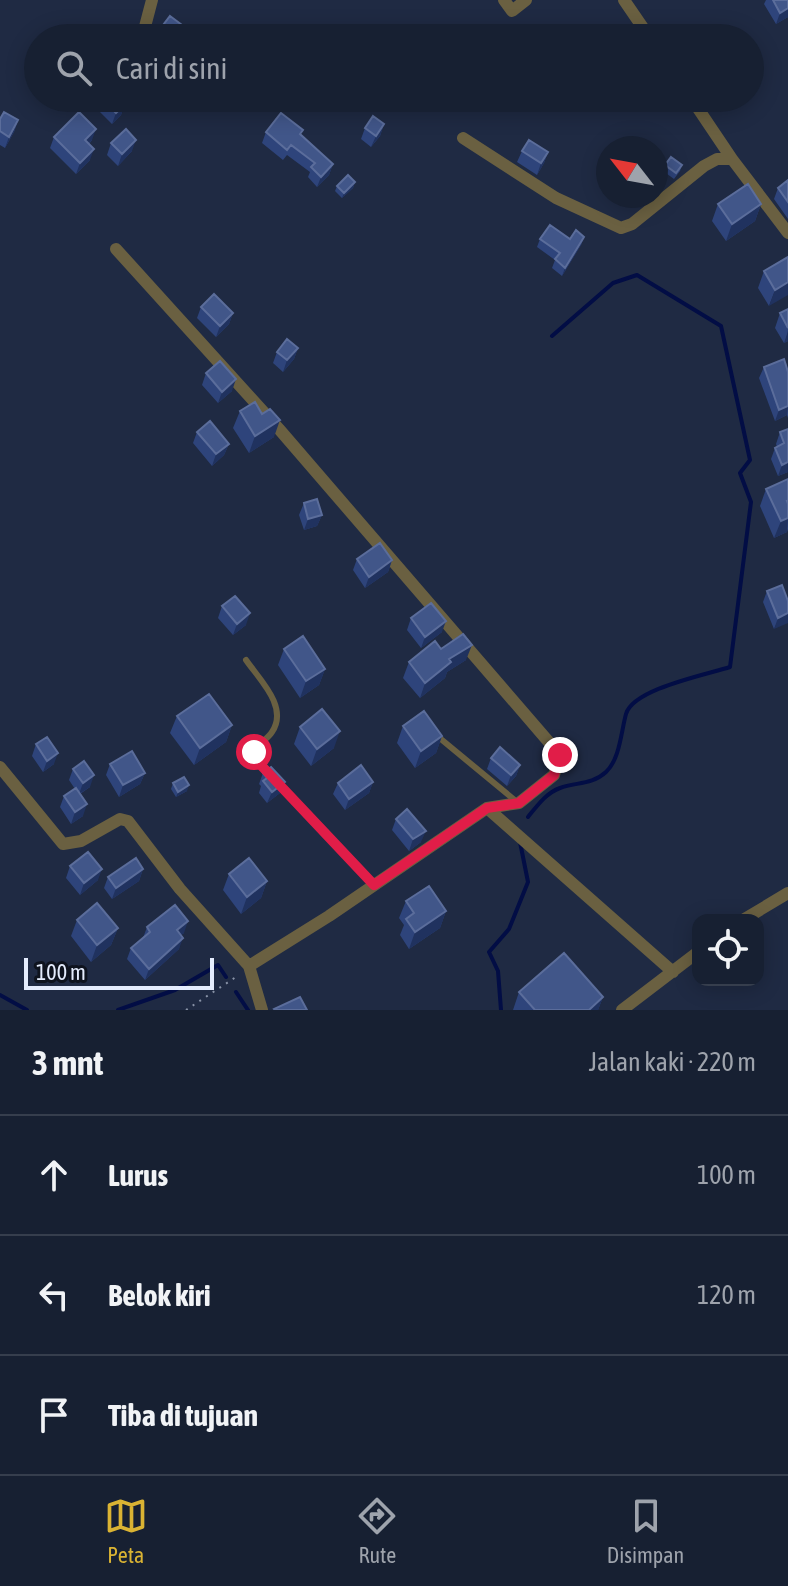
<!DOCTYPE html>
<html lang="id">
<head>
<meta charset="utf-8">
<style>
  body { margin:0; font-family:"Asap Condensed",sans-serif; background:#20283a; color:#f1f3f6 }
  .controls { position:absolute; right:24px; bottom:24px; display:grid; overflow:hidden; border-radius:16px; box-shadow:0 4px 20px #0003 }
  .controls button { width:72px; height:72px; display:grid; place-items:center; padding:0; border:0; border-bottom:2px solid #363e4d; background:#172032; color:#f1f3f6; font:40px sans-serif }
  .compass { position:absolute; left:596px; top:136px; width:72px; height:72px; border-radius:50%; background:#172032; box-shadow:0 4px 20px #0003; rotate:301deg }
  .scale { position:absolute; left:24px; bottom:20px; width:190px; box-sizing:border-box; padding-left:8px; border:4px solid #e4ecfd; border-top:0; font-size:22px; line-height:28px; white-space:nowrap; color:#e4ecfd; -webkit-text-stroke:6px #0e131e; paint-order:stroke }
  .stop { position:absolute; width:24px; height:24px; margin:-18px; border:6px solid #e11d48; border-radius:50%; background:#fff }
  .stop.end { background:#e11d48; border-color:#fff; box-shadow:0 2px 8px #0008 }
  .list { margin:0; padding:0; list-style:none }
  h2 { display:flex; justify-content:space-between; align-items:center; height:104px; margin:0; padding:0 32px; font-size:34px }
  h2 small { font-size:26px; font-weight:400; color:#9ea3ac }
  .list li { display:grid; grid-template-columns:52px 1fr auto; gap:24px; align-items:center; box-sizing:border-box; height:120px; padding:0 32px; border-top:2px solid #363e4d }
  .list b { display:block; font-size:30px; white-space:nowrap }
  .list em { font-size:26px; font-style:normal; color:#9ea3ac }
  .icon { flex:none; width:44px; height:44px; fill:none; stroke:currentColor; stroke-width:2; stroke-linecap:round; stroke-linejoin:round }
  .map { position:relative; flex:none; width:788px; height:1010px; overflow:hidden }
  .search { position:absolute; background:#172032; box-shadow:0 4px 20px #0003; left:24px; right:24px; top:24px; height:88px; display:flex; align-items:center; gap:20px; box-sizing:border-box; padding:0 28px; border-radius:44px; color:#9ea3ac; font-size:30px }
  .sheet { height:464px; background:#172032 }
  nav { display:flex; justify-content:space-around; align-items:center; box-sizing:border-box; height:112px; border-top:2px solid #363e4d; background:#172032; font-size:22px; color:#9ea3ac }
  nav a { display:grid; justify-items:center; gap:4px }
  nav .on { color:#dab333 }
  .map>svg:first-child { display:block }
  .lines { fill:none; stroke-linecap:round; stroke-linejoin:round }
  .stream { stroke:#020d45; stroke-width:4 }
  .path { stroke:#8892a6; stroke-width:2; stroke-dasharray:2 6; stroke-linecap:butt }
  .service { stroke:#6a6041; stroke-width:6 }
  .minor { stroke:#6a6041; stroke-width:12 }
  .wall { fill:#2e447b }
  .shaded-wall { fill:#20325f }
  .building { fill:#415689; stroke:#5b6d9b; stroke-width:2 }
  .route { stroke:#e11d48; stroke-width:10 }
</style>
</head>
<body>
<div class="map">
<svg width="788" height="1010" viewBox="0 0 788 1010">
  <rect width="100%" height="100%" fill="#1f2a43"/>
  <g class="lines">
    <path class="stream" d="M528 817C537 806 546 793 560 788 576 782 592 785 606 772 620 759 621 732 626 714 633 689 705 675 730 667L751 502 740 473 750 460 721 326 637 275 613 283 552 336
      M236 992 248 1010
      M0 995 27 1010
      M118 1010 175 990 218 965 226 977
      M501 1010 498 971 489 952 509 929 528 882 520 842"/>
    <path class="path" d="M186 1010 239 975"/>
    <path class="service" d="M246 660C259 679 289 707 272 732 266 741 256 744 254 756L270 775
      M436 735 517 802
      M278 783 374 885"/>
    <path class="minor" d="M504 0 512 11 526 0
      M624 0 650 38
      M142 38 152 0
      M691 98 732 159
      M463 138 556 198 621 228 632 224 704 166 717 159H732L788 233
      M116 249 279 429 560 755 554 775 519 803 487 808 329 916 249 966
      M0 767 63 844 81 841 120 819 128 821 180 889 249 966 262 1010
      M487 808 673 972
      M743 920 788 893
      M622 1010 698 952"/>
  </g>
  <path class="wall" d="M766 0H788V17L776 24 764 4Z
    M302 98H317L309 105Z
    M104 101 125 104 121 115 112 124 100 112Z
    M0 119 18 120 14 132 5 148 0 145Z
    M384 124 380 136 371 147 361 139 365 128Z
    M266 132 301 135 333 164 329 175 317 187 308 177 310 172 287 155 283 160 262 143Z
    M54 137 92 140 89 144 90 160 76 174 50 148Z
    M111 143 132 151 118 166 107 155Z
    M522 151 548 152 544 163 537 175 517 162Z
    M665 165H682L680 171 674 179 663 171Z
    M788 180V219L774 199 778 188Z
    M355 182 353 188 342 198 335 191 337 186Z
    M718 204H761L755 221 726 241 712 221Z
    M584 237 581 245 562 276 552 268 555 260 537 247 540 239H570Z
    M788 257 769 306 758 288 764 271Z
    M201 307 233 313 229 324 216 337 197 318Z
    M788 309V341L784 343 775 328 780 313Z
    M298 348 294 359 283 372 273 363 277 352Z
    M764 367 788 372V418L787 415 775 421 759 378Z
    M206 373 232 391 218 403 202 385Z
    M240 411 274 437 249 453 233 428Z
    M788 429V472L778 476 771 459 775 448 777 447 776 444 780 432Z
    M197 432 229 444 224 455 212 466 193 443Z
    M788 479V529L787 532 774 538 760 506 766 489Z
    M304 503 322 515 317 526 304 530 299 515Z
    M357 559 392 560 388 572 365 588 353 570Z
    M767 591 788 601 774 629 763 602Z
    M222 606 246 625 233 635 218 618Z
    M411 618 442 632 421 648 407 630Z
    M284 649 325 669 319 685 300 698 278 665Z
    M441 649 466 660 447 672 445 678 420 698 403 678 409 662Z
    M177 716 232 725 226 742 194 765 170 733Z
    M403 726 442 736 436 753 415 768 397 743Z
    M300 727 334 748 311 766 294 744Z
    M36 744 54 764 43 772 32 756Z
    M491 758 520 765 516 776 507 786 487 769Z
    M110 764 145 773 140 784 119 797 106 775Z
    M73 769 90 787 80 794 83 816 71 824 60 807 64 796 75 789 69 780Z
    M263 773 280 793 267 803 259 793 261 786 259 784Z
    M373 782 369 793 345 810 333 794 338 783Z
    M173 783 187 791 176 797 171 789Z
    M396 819 421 842 409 851 392 830Z
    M70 866 98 880 80 895 66 878Z
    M143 869 139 881 112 899 104 888 108 877Z
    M229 874 267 881 261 898 241 914 223 890Z
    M406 901 446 911 440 928 409 949 400 935 404 925 399 918Z
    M77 920 118 928 111 945 91 962 71 936Z
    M147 927 184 933 181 935 179 949 145 980 127 959 131 948 143 938Z
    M519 992 603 997 598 1010H513Z"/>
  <path class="shaded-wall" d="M788 8V17L776 24 780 13Z
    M125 104 121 115 112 124 116 113Z
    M18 120 14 132 5 148 9 137Z
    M384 124 380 136 371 147 376 136Z
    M96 129 92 140 81 151 85 140Z
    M136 140 132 151 118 166 122 154Z
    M94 149 90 160 76 174 80 163Z
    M548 152 544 163 537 175 541 163Z
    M333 164 329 175 317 187 321 177Z
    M355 182 353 188 342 198 344 193Z
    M761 204 755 221 726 241 732 224Z
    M584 237 581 245 562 276 565 268Z
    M788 282V295L769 306 775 290Z
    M233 313 229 324 216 337 220 326Z
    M788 331V341L784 343Z
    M298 348 294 359 283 372 287 360Z
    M236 379 232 391 218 403 222 392Z
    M788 406 787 415 775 421 779 410Z
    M280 420 274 437 249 453 255 436Z
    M229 444 224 455 212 466 216 454Z
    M788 462V472L778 476 782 465Z
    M322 515 317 526 304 530 308 519Z
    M788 518 787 532 774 538 781 521Z
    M392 560 388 572 365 588 369 577Z
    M250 613 246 625 233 635 237 624Z
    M788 613V623L774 629 778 618Z
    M446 621 442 632 421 648 425 637Z
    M472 645 466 660 447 672 445 678 420 698 425 683 449 659Z
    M325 669 319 685 300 698 306 681Z
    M232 725 226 742 194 765 200 748Z
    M340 731 334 748 311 766 317 749Z
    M442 736 436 753 415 768 421 751Z
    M58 753 54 764 43 772 47 761Z
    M520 765 516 776 507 786 511 775Z
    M145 773 140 784 119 797 123 785Z
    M94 775 90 787 79 794 83 783Z
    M285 782 280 793 267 803 272 792Z
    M373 782 369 793 345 810 349 799Z
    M189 785 187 791 176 797 178 792Z
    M87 804 83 816 71 824 75 812Z
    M426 831 421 842 409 851 413 839Z
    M102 869 98 880 80 895 84 883Z
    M143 869 139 881 112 899 116 888Z
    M267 881 261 898 241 914 247 897Z
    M446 911 440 928 409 949 415 932Z
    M188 921 184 933 173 942 177 930Z
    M118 928 111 945 91 962 97 945Z
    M183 938 179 949 145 980 149 969Z
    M603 997 598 1010H589Z"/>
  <path class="building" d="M773 0H788V8L780 13Z
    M170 16 186 28 179 38H155L154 37Z
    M107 98H119L125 104 116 113 104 101Z
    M4 112 18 120 9 137 0 131V119Z
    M79 112 96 129 85 140 94 149 80 163 54 137Z
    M281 113 303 130 300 134 333 164 321 177 311 167 315 163 291 145 287 150 266 132Z
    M373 116 384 124 376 136 365 128Z
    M126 129 136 140 122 154 111 143Z
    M529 140 548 152 541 163 522 151Z
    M671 157 682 165 676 173 665 165Z
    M348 175 355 182 344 193 337 186Z
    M788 180V202L778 188Z
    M748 184 761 204 732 224 718 204Z
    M550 225 570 239 576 230 584 237 565 268 555 259 560 253 540 239Z
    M788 257V282L775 290 764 271Z
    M214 294 233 313 220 326 201 307Z
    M788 309V328L780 313Z
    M287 339 298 348 287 360 277 352Z
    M784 359 788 372V406L779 410 764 367Z
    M220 361 236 379 222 392 206 373Z
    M255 402 262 414 270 409 280 420 255 436 240 411Z
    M210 421 229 444 216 454 197 432Z
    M788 429V462L782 465 775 448 784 443 780 432Z
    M788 479V501H787L788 504V518L781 521 766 489Z
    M317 499 322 515 308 519 304 503Z
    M380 543 392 560 369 577 357 559Z
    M782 585 788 601V613L778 618 767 591Z
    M235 596 250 613 237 624 222 606Z
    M431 603 446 621 425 637 411 618Z
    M463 634 472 645 449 659 451 662 425 683 409 662 435 641 441 649Z
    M303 636 325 669 306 681 284 649Z
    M209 694 232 725 200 748 177 716Z
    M322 709 340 731 317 749 300 727Z
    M424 711 442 736 421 751 403 726Z
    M47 737 58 753 47 761 36 744Z
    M500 747 520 765 511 775 491 758Z
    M132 751 145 773 123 785 110 764Z
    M84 761 94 775 83 783 73 769Z
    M361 765 373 782 349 799 338 783Z
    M271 767 285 782 272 792 263 781 267 778 263 773Z
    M184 777 189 785 178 792 173 783Z
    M76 788 87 804 75 812 64 796Z
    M407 809 426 831 413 839 396 819Z
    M88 852 102 869 84 883 70 866Z
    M136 858 143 869 116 888 108 877Z
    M249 858 267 881 247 897 229 874Z
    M429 886 446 911 415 932 406 919 414 913 406 901Z
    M97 903 118 928 97 945 77 920Z
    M175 905 188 921 177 930 183 938 149 969 131 948 150 932 147 927Z
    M564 953 603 997 589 1010H535L519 992Z
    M300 997 307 1010H275L274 1009Z"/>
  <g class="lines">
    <path class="route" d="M254 752 257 761 374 885 487 808 519 803 554 775 560 755"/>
  </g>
</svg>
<div class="controls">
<button><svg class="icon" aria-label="locate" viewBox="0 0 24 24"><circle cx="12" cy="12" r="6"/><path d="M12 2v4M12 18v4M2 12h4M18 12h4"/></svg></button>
</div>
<svg class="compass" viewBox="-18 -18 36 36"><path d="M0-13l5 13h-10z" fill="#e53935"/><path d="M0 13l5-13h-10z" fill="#9ea3ac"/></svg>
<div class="scale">100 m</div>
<div class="stop" style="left:254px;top:752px"></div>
<div class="stop end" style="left:560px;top:755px"></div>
<div class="search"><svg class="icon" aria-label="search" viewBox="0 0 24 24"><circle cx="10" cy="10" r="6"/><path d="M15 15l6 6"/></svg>Cari di sini</div>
</div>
<section class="sheet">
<h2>3 mnt<small>Jalan kaki · 220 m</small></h2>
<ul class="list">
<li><svg class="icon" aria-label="ahead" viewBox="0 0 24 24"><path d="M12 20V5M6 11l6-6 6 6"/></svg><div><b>Lurus</b></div><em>100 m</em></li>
<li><svg class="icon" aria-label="left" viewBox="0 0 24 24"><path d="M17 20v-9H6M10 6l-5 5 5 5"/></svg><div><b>Belok kiri</b></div><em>120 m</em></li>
<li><svg class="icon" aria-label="arrive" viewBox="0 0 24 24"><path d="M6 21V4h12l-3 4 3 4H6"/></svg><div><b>Tiba di tujuan</b></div></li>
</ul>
</section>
<nav>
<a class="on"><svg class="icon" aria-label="map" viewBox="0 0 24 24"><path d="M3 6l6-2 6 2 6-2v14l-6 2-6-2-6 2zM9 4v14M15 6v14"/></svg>Peta</a>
<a><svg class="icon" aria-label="directions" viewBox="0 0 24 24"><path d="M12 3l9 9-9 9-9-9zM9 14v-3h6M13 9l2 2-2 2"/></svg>Rute</a>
<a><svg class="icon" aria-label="saved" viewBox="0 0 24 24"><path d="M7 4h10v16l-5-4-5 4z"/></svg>Disimpan</a>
</nav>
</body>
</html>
